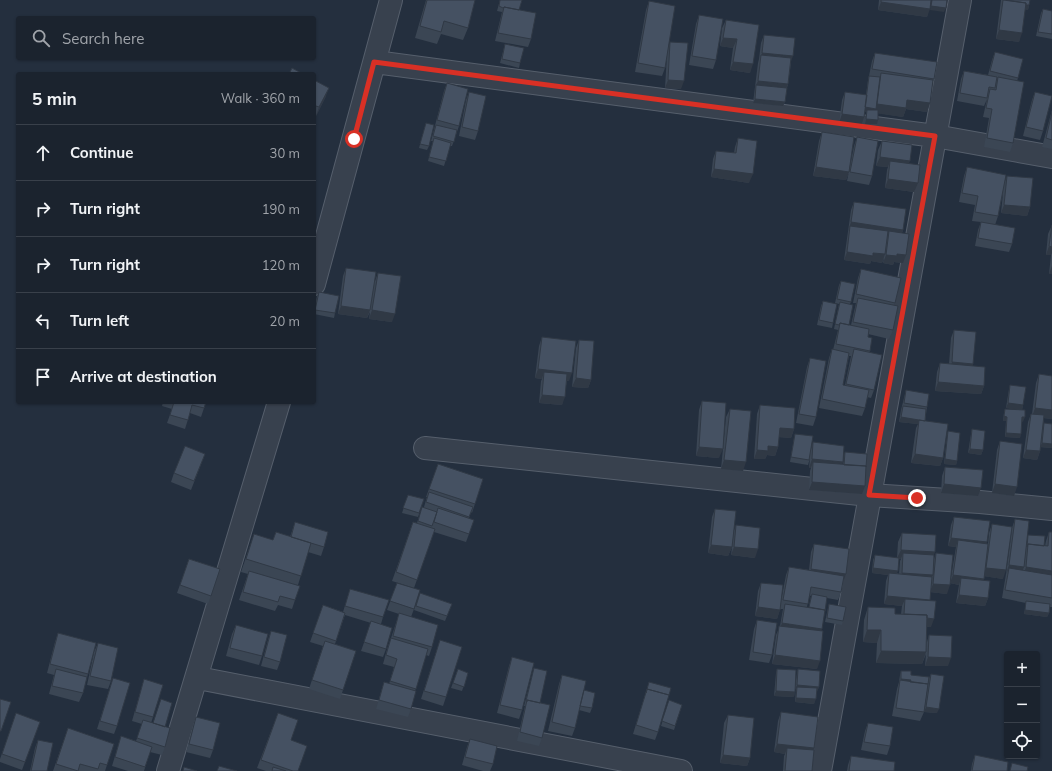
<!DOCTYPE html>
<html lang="en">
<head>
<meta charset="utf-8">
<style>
  body { margin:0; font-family:Mulish,sans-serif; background:#282f3a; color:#f1f3f6 }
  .controls { position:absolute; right:12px; bottom:12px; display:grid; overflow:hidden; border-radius:4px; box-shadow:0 1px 3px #0004 }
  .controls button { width:36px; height:36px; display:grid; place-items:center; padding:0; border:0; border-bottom:1px solid #39404a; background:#1b232e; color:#f1f3f6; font:20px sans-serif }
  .stop { position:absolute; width:12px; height:12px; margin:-9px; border:3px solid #d93025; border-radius:50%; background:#fff }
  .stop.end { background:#d93025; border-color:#fff; box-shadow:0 1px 4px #0008 }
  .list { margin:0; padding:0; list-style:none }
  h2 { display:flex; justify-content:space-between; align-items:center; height:52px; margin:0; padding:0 16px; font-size:17px }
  h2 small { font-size:13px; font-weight:400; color:#a0a4aa }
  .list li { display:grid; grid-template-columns:26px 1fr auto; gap:12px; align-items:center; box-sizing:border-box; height:56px; padding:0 16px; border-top:1px solid #39404a }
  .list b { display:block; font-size:15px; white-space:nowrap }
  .list em { font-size:13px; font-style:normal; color:#a0a4aa }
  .icon { flex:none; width:22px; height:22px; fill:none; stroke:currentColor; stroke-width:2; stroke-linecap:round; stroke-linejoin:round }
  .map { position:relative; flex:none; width:1052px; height:771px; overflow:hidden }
  .search { position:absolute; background:#1b232e; box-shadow:0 1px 3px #0004; left:16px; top:16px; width:300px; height:44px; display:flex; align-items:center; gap:10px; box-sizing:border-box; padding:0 14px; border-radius:4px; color:#a0a4aa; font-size:15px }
  .panel { position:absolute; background:#1b232e; box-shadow:0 1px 3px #0004; left:16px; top:72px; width:300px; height:332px; border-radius:4px }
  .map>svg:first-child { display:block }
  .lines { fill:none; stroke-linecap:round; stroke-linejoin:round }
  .minor-casing { stroke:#565f6c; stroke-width:24 }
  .minor { stroke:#38414e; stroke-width:22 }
  .wall { fill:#3b4654; fill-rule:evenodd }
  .shaded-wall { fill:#303945 }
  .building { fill:#455162; stroke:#303945 }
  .route { stroke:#d93025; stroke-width:5 }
</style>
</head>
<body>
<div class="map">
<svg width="1052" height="771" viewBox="0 0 1052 771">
  <rect width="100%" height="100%" fill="#242f3e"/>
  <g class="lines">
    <g class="minor-casing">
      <path id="minor" d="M375 62 935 136 1052 157
        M314 284 391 0
        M425 448 869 495 980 502 1052 509
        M198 678 681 771
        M168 771 279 402
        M820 771 960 0"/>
    </g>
    <use href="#minor" class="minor"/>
  </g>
  <path class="wall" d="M426 0H475L468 28 463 40 441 34 437 44 415 38Z
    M500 0H522L519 10 531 39 528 47 495 41 502 12 497 11Z
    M879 0H931L927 17 878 10Z
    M1001 0H1030L1028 10 1025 9 1019 42 996 39Z
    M649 1 668 48 670 42 681 89 665 88 667 54 665 68 662 76 635 72 646 10Z
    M1043 9 1052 11V39L1036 36 1041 13Z
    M699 15 716 60 713 69 689 65 696 24Z
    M726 20 759 25 750 73 730 70 733 48 720 46 722 28Z
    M764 35 791 63 788 84 787 88 785 102 783 106 753 103 758 63 759 59 761 43Z
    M505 44 520 63 519 68 500 63Z
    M995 52 1018 78 1017 81 1013 143 1010 152 984 147 989 118 983 117 987 99 984 106 957 101 961 79 964 71 988 75 992 60Z
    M875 53 934 79 932 84 930 103 927 112 906 109 903 117 878 113 877 124H865L866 115V112H864L861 126 839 123 842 100 845 92 866 95 868 80 869 76 872 61Z
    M314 80 326 96 316 116 314 115Z
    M447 83 459 126 452 146H450L444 166 428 161 433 141H431L444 91Z
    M469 92 478 131 475 140 459 136 466 100Z
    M1035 92 1043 131 1040 140 1023 136 1032 100Z
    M1052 110V149L1042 147Z
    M426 123 429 146 427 150 419 148Z
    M822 132 849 172 846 180 813 176 819 141Z
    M857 137 872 176 869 185 847 181 854 146Z
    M738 138 749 183 711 177 713 159 716 151 734 153 735 147Z
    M882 141 909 164 914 192 885 188 887 170 888 167 876 166 878 150Z
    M967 167 1005 181 1007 176 1030 207 1027 216 1001 213 1003 193 998 216 995 225 1012 244 1009 252 975 246 978 230 981 222 972 221 975 205 959 202 964 176Z
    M854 202 903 230 902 233 903 263 894 262 893 265 883 263 884 258 882 263 871 261 870 264 844 260 851 210Z
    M1052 225V274H1049L1051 255H1046L1048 234Z
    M346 268 375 281 378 273 392 322 369 319 370 312 367 318 338 314 343 276Z
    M861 269 895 303 894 305 893 330 889 339 868 334V337L870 351 869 353 874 390 871 398 867 397 865 408 862 416 819 408 829 358 832 349 833 350 838 330 834 329 839 304 835 303 839 285 841 281 851 302 850 304 849 325H851L856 303H853L858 278ZM849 356H851L845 385H843Z
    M319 292 335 313 334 318 314 314V311L317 296Z
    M823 301 833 323 832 328 817 325 821 306Z
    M954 330 973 364 972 366 984 386 981 394 935 391 937 372 940 363 949 364 951 338Z
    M542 337 569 381H567L562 405 539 403 541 381 542 379 535 378 539 346Z
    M579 340 591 380 588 388 572 387 576 348Z
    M810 358 816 417 813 426 796 423 807 367Z
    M1039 374 1052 376V419L1044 418 1043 426 1044 423 1052 424V448L1040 447V451L1037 460 1023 458 1028 422 1031 414H1032L1036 383Z
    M1010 385 1023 405 1022 410 1006 408 1009 389Z
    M906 390 927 407 925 421 943 458 940 466 911 463 916 428 918 424 899 422 901 410Z
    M702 401 719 458 696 456 699 410Z
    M163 402H206L201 417 190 413 185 429 167 423 172 409 162 406Z
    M760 405 794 429 791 438 779 437 778 447 775 456 767 455 765 459H754L757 414Z
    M730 409 743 471 721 469 726 417Z
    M1005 409 1023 422 1022 421 1020 438 1005 437 1006 421H1003L1004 413Z
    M972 429 983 450 981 455 968 453 971 434Z
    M948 431 957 461 956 465 944 464 947 436Z
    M795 434 811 449 813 442 843 462 842 464 843 465 844 456 845 452 862 494 809 490 810 471 811 468H809L810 458 808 465 790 462 794 438Z
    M1000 441 1014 496 992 493 997 450Z
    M205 454 191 490 171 482 174 473Z
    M438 464 483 479 472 513 471 512 469 518V534L466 542 434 532 414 588 392 581 413 522 417 523 422 507H424L427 497H426Z
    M945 467 978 496 941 493 942 476Z
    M408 495 424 499 418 517 402 513Z
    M715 509 733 533 736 525 755 558 731 555 732 547 728 556 708 553 712 517Z
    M954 517 987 544H988L989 533 992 524 1003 579 984 576 983 580 988 598 985 606 956 603 959 585 950 583 956 547 948 546 951 525Z
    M1015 519 1028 536 1044 546H1045L1046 541 1049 532H1052V607H1050L1049 613 1047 617 1024 614 1026 603 1002 598 1006 574 1012 528Z
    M295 522 324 547 321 556 308 552 298 585 295 600 292 609 278 605 275 611 239 600 248 574 241 572 254 534 273 540 276 532 290 537Z
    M902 533 934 555V559L936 553 947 594 930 592 929 601 931 627H927V642L929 635 948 666H925L926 654 922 664 876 663 877 643 863 642 864 620 868 607 895 614H901L902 606 884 604 886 581 888 575 872 573 873 560 875 555 897 558 898 542ZM899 559H901L900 561 899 574 897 573Z
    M814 544 846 574 843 580 841 592 838 600 827 598 821 631 817 669 772 664 776 635 780 626 783 609H780L777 619 755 616 758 591 761 583 781 601 786 575 789 567 809 570 811 552ZM809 595 811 596 809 607H807Z
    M189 559 220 569 208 604 177 593Z
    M397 583 414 609 411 617 432 647 429 656 426 655 415 691 411 709 408 717 376 709 384 682 389 684 394 667 383 664 388 646 391 638 399 614 387 610Z
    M350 589 383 617 381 624 386 649 383 657 361 651 371 623 345 615 335 644 356 651 340 699 309 689 323 646 310 642 323 605 343 612Z
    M420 593 452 604 445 621 414 610Z
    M829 604 843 621 842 625 825 622 828 608Z
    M757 620 772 655 769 663 749 660 754 629Z
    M236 625 262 656 259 665 226 656 232 634Z
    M271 631 280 662 277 670 261 666 268 640Z
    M58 633 96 643 83 693 79 702 49 694 54 675 47 673 55 642Z
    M440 640 446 697 443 706 421 699Z
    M98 643 111 681 108 689 87 685 94 652Z
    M512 657 522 710 519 719 497 713 509 666Z
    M534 668 540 703 542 738 539 746 517 741 525 706H524Z
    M458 669 468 673 462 691 451 688Z
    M777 669 795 688 797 673 798 669 819 687 817 691 814 704 795 702 796 689H795L794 697 774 696 776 673Z
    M901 671 911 675 924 712 920 721 892 716 897 689 899 682 900 675Z
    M931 674 937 713 924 712 929 678Z
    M562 675 583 692 592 708 590 713 579 710 575 728 572 736 548 731 559 684Z
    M113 678 117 726 114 734 97 729Z
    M144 679 153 717 151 723 164 727 165 747 162 755 150 752 144 771H128L112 766 121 736 136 741 142 724 132 721Z
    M649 682 658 732 655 740 633 734Z
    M669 700 682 705 674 730 661 726Z
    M781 712 814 748 812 771H783L784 756 785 754 774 752 778 721Z
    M16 713 40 722 22 770 0 762V759Z
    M278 713 291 740 298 771H266L257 768Z
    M728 715 750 758 747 766 720 763 724 723Z
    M196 717 213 750 210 758 186 752 193 726Z
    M868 723 890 746 887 755 861 750 865 731Z
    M68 728 114 744 105 771H53Z
    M470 739 493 764 490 771H483L462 765 467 747Z
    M38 740 47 771H30L35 748Z
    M975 755 1007 771H971L972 764Z
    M851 756 894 771H847L848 765Z"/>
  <path class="shaded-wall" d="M881 2 930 9 927 17 878 10Z
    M1003 2 1029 5 1028 10 1002 6Z
    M931 6 946 8 944 12 930 10Z
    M999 30 1022 33 1019 42 996 39Z
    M723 38 737 39 733 48 720 46Z
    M762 53 793 56 790 64 761 57Z
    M733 62 753 64 750 73 730 70Z
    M668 80 684 81 681 89 665 88Z
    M758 81 788 84 785 92 756 85Z
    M329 88 326 96 316 116 319 107Z
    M755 99 785 102 783 106 753 103Z
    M907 100 930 103 927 112 906 109 903 117 874 113 877 104Z
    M865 107 876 109 874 113 867 110 866 112H864Z
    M842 114 864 117 861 126 839 123Z
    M866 119 878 120 877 124H865Z
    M880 157 910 161 906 170 890 161 888 167 876 166Z
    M816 167 849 172 846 180 813 176Z
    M714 169 753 174 749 183 711 177Z
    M888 179 918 183 914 192 885 188Z
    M1004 205 1030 207 1027 216 1001 213Z
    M851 222 903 230 900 238 889 231 887 236 850 226 848 231Z
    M1049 246 1052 247V253L1051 255H1046Z
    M847 252 873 253 885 254 882 263 871 261 870 264 844 260Z
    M897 254 906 255 903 263 894 262 893 265 883 263 886 255Z
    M1052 266V274H1049Z
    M341 306 370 310 367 318 338 314Z
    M372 310 395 314 392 322 369 319Z
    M952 362 973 364 970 372 949 371Z
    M538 369 572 373 569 381 544 379V372L542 379 535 378Z
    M576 378 591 380 588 388 572 387Z
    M938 382 984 386 981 394 935 391Z
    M542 395 565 397 562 405 539 403Z
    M1008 403 1023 405 1022 410 1006 408Z
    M1035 408 1052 410V419L1032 417Z
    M1004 416 1007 417 1006 421H1003Z
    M901 417 919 420 918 424 899 422Z
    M1022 417H1025L1023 422 1021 421Z
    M780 428 794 429 791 438 777 437Z
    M1006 433 1021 434 1020 438 1005 437Z
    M1042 443 1052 444V448L1040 447Z
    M768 446 778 447 775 456 767 455 765 459H754L757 450Z
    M699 447 723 449 719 458 696 456Z
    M970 449 983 450 981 455 968 453Z
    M1026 450 1040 451 1037 460 1023 458Z
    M915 454 943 458 940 466 911 463Z
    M812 459 843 462 840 471 813 462 811 468H809Z
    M945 459 957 461 956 465 944 464Z
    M724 460 746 462 743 471 721 469Z
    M812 482 865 486 862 494 809 490Z
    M944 484 981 488 978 496 941 493Z
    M995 484 1017 487 1014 496 992 493Z
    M951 538 987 542 984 550 958 540 956 547 948 546Z
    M711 545 732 547 728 556 708 553Z
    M734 547 758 549 755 558 731 555Z
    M901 550 935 552 932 561 903 553 901 559 897 558Z
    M1009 565 1024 567 1021 575 1009 568 1006 574Z
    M1026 567 1052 571V580L1023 576Z
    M873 568 898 571 896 575 889 573 888 575 872 573Z
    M986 568 1006 570 1003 579 983 576Z
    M811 569 846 574 843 582 808 577Z
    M902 573 933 575 930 583 899 581Z
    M953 575 984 579 981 587 961 578 959 585 950 583Z
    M933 584 950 585 947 594 930 592Z
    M959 595 988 598 985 606 956 603Z
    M887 596 930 600 927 608 905 599 902 606 884 604Z
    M758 607 780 610 777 619 755 616Z
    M1025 610 1049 613 1047 617 1024 614Z
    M904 617 934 619 931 627 901 626Z
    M782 623 822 629 819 637 779 631Z
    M867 630H881L877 643 863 642Z
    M881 651 926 652 922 664 876 663Z
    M775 655 820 661 817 669 772 664Z
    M928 657 951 658 948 666H925Z
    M901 679 911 680 909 684 899 683Z
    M797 685 819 687 817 691 797 689V687L796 689H795Z
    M776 691 795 692 794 697 774 696Z
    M796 698 816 699 814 704 795 702Z
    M926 707 939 709 937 713 924 712Z
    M777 744 814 748 811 757 787 748 785 754 774 752Z
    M723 755 750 758 747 766 720 763Z"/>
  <path class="building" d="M427 0H475L468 28 444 21 441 32 420 26Z
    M500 0H522L519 10 504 7 503 8 499 6Z
    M881 0H931L930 9 881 2Z
    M932 0H947L946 8 931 6Z
    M1003 0 1026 3 1022 33 999 30Z
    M1006 0H1030L1029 5H1026V3Z
    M649 1 675 6 665 68 638 63Z
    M504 7 536 13 531 39 498 33Z
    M1043 9 1052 11V34L1038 32Z
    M699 15 723 19 716 60 692 56Z
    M726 20 759 25 753 64 733 62 737 39 723 38Z
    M764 35 795 38 793 56 762 53Z
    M670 42 688 43 684 81 668 80Z
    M505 44 524 48 520 63 502 59Z
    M995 52 1023 59 1018 78 990 71Z
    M875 53 937 62 934 79 872 69Z
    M761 55 791 58 788 84 758 81Z
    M292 68 303 74H289Z
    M964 71 997 77 995 88 989 87 987 98 960 93Z
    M881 73 933 80 930 103 907 100 906 108 877 104Z
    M869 76 880 77 876 109 865 107Z
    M998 77 1024 82 1013 143 987 138 992 109 986 108 990 89 996 90Z
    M314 80 329 88 319 107 316 106 314 110Z
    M447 83 468 89 459 126 437 120Z
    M756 85 787 88 785 102 755 99Z
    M469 92 486 96 478 131 462 127Z
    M845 92 867 95 864 117 842 114Z
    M1035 92 1052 96 1043 131 1026 127Z
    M867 110H878V120L866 119Z
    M1052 112V140L1046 138Z
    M426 123 434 125 429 146 420 144Z
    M436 125 457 130 454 142 433 136Z
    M822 132 854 137 849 172 816 167Z
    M857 137 878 141 872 176 850 172Z
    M434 138 451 143 446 161 429 157Z
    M738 138 757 141 753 174 714 169 716 151 736 153Z
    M882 141 912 145 910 161 880 157Z
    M890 161 920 165 918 183 888 179Z
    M967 167 1006 175 998 216 975 212 978 196 962 193Z
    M1007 176 1033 178 1030 207 1004 205Z
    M854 202 906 209 903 230 851 222Z
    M981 222 1015 228 1012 244 978 238Z
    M1052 225V247L1049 246Z
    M850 226 888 231 885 254 873 253V256L847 252Z
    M889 231 909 234 906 255 897 254V256L886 255Z
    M346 268 376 272 370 310 341 306Z
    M861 269 901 278 895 303 856 294Z
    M378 273 401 276 395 314 372 310Z
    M841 281 855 284 851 302 837 299Z
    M319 292 339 296 335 313 315 310Z
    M858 298 898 306 893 330 853 322Z
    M823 301 837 304 833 323 819 320Z
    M840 302 853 305 849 325 840 323 839 325 835 324Z
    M840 323 869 329 868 337 872 338 870 351 836 344Z
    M954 330 976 332 973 364 952 362Z
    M542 337 576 341 572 373 538 369Z
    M579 340 594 341 591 380 576 378Z
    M832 349 849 353 843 385 869 390 865 408 822 399Z
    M854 349 882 355 874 390 846 384Z
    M810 358 826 361 816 417 799 414Z
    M940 363 985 367 984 386 938 382Z
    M544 372 567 374 565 397 542 395Z
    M1039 374 1052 376V410L1035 408Z
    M1010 385 1026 387 1023 405 1008 403Z
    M906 390 929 394 927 407 904 403Z
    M702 401 726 403 723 449 699 447Z
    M174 402H206L204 408 192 405 188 420 170 415Z
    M760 405 795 408 794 429 780 428 778 447 768 446V451L757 450Z
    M903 406 926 409 925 421 901 417Z
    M730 409 751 411 746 462 724 460Z
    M1005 409 1025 410V417H1022L1021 434 1006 433 1007 417 1004 416Z
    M1031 414 1044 415 1040 451 1026 450Z
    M919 420 948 424 943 458 915 454Z
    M1044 423 1052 424V444L1042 443Z
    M972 429 985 431 983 450 970 449Z
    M948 431 960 433 957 461 945 459Z
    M795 434 813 436 809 460 791 457Z
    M1000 441 1022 444 1017 487 995 484Z
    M813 442 844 446 843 462 812 459Z
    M185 446 205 454 194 481 174 473Z
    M845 452 867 454 866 467V466L844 465Z
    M813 462 866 466 865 486 812 482Z
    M438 464 483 479 475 504 429 489Z
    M945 467 983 470 981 488 944 484Z
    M429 492 473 507 469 517 426 502Z
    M408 495 424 499 419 513 403 508Z
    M422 507 437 512 432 526 418 521Z
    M438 508 474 520 469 534 434 522Z
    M715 509 736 511 732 547 711 545Z
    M954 517 990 521 987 542 951 538Z
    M1015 519 1029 521 1024 567 1009 565Z
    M295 522 328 532 324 547 291 537Z
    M413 522 435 529 417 580 396 572Z
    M992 524 1012 527 1006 570 986 568Z
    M736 525 760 528 758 549 734 547Z
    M276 532 311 543 301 576 246 559 254 534 273 540Z
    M1049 532H1052V571L1026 567 1028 544 1048 546Z
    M902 533 936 535 935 552 901 550Z
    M1028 535 1045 536 1044 546 1028 544 1027 547Z
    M958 540 988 544 984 579 953 575Z
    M814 544 849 549 846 574 811 569Z
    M903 553 934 555 933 575 902 573Z
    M936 553 953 555 950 585 933 584Z
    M875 555 899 558 898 571 873 568Z
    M189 559 220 569 211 596 180 585Z
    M789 567 844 576 841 592 811 587 808 604 783 600Z
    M1009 568 1052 575V598L1005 590Z
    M249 571 300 586 295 600 280 596 278 602 243 592Z
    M889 573 932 577 930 600 887 596Z
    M961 578 990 581 988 598 959 595Z
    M397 583 420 590 414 609 390 601Z
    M761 583 783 585 780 610 758 607Z
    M350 589 389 600 383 617 345 606Z
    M420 593 452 604 447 616 416 606Z
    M812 594 827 597 825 611V610L809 607Z
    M905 599 936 601 934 619 927 618V615L904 614Z
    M1026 601 1050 604 1049 613 1025 610Z
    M785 604 825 610 822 629 782 623Z
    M829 604 846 607 843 621 827 618Z
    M323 605 345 613 336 641 313 633Z
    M868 607 895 608V614L927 615 926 652 881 651V630H867Z
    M399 613 438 625 432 647 393 636Z
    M757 620 777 623 772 655 753 652Z
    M371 621 392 628 386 649 364 642Z
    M236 625 268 634 262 656 230 648Z
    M779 626 823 631 820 661 775 655Z
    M271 631 287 635 280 662 264 657Z
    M58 633 96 643 88 674 50 664Z
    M929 635 952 636 951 658 928 657Z
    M391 638 428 649 416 689 390 681 397 659 386 655Z
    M440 640 462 647 446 697 424 691Z
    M325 641 356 651 343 690 312 680Z
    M98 643 118 648 111 681 90 676Z
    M512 657 534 663 522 710 500 705Z
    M534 668 547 671 540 703 527 700V702L526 701Z
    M56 669 87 677 83 693 52 686Z
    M458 669 468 673 464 687 453 683Z
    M777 669 796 670 795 692 776 691Z
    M798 669 820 671 819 687 797 685Z
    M901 671H911V675L929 677 928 684 910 682 911 680 901 679Z
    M931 674 944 676 939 709 926 707Z
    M562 675 586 681 575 728 552 722Z
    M113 678 130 683 117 726 100 721Z
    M144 679 163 685 153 717 135 712Z
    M900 680 928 684 924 712 896 708Z
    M384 682 416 691 411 709 379 700Z
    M649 682 671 688 669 695 647 689 646 693Z
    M797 687 817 688 816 699 796 698Z
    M647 689 669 695 658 732 636 725Z
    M584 690 595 693 592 708 580 706Z
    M0 699 11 702 1 731H0Z
    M161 699 172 703 165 727 153 723Z
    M527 700 550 705 542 738 520 732Z
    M669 700 682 705 675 726 662 721Z
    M781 712 818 717 814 748 777 744Z
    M16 713 40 722 25 762 2 754Z
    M278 713 298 720 291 740 307 746 298 771H293L261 760Z
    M728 715 754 718 750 758 723 755Z
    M196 717 220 723 213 750 189 744Z
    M143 720 170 728 165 747 137 738Z
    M868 723 893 727 890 746 864 742Z
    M68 728 114 744 107 765 100 763 98 769 80 764 78 771 56 764Z
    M121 736 152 747 145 767 115 757Z
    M470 739 497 746 493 764 465 757Z
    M38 740 53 743 47 771H31Z
    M787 748 814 750 812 771H785Z
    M975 755 1008 762 1007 771H972Z
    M851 756 895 762 894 771H849Z
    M1012 763 1028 767 1027 771H1010Z
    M219 766 237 771H217Z
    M184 767 197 771H183Z
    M273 767 286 771H272Z"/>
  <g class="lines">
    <path class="route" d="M354 139 374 62 935 136 869 495 917 498"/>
  </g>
</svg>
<div class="controls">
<button>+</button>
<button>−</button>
<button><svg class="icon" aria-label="locate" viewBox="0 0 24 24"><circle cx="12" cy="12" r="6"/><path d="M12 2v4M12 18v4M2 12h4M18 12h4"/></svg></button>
</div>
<div class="stop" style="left:354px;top:139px"></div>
<div class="stop end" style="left:917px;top:498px"></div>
<div class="search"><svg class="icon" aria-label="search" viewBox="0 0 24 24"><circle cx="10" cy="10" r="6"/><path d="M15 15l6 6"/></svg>Search here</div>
<section class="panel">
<h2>5 min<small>Walk · 360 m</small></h2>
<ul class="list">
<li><svg class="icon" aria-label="ahead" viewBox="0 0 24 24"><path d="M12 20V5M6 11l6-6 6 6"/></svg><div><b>Continue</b></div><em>30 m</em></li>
<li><svg class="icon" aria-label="right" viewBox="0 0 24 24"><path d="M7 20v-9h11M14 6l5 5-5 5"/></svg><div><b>Turn right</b></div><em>190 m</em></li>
<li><svg class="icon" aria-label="right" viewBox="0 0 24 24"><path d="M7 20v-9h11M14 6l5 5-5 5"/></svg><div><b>Turn right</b></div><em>120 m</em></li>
<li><svg class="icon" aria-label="left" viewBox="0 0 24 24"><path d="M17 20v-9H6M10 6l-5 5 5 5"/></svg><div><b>Turn left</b></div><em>20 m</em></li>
<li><svg class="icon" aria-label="arrive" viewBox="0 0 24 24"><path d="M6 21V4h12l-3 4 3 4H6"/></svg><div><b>Arrive at destination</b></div></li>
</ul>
</section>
</div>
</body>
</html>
